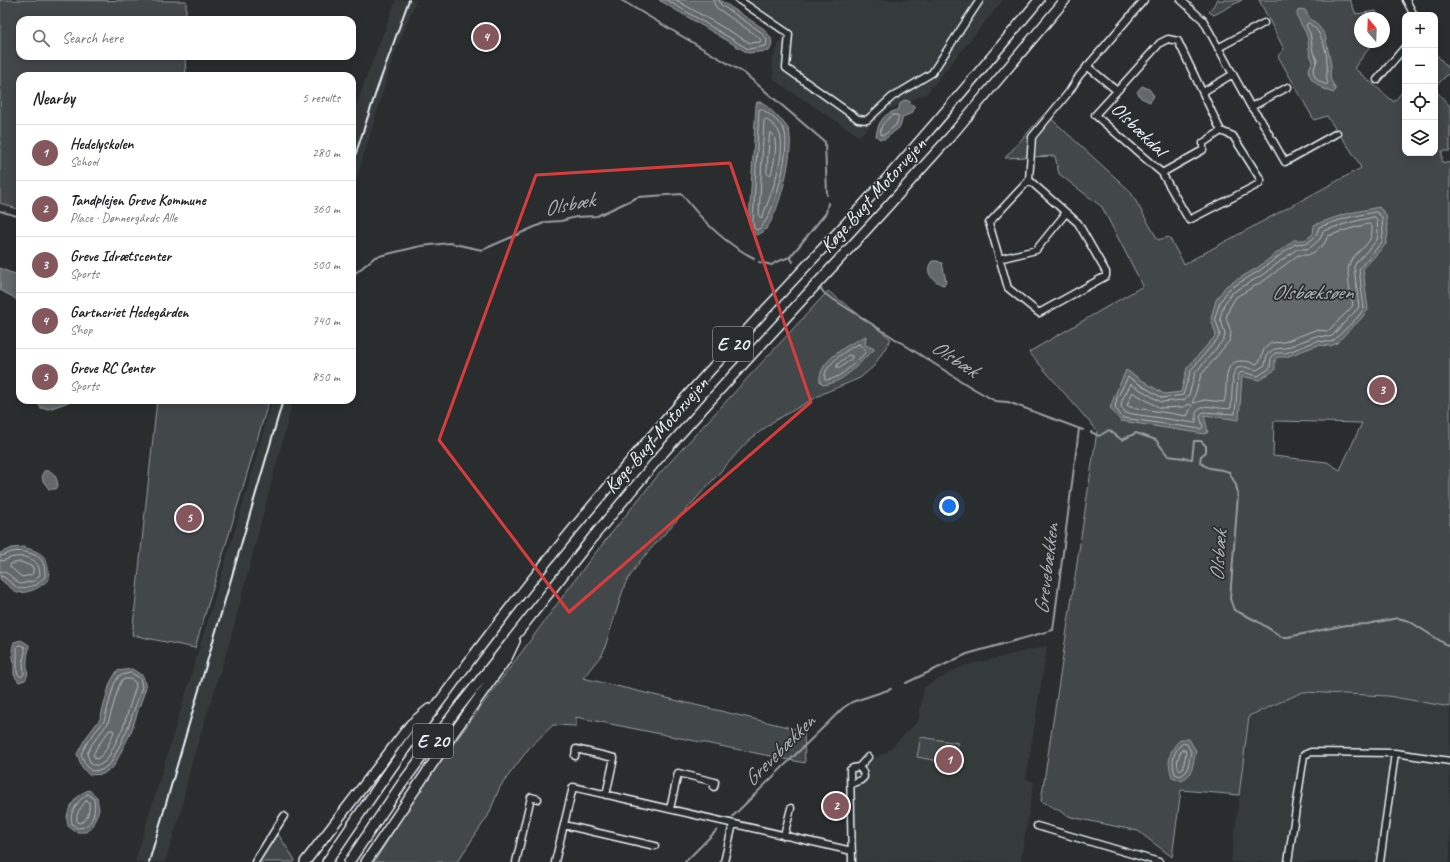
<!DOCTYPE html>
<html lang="en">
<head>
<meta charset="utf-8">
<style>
  body { margin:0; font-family:Caveat,sans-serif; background:#f6f6f6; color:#202124 }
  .controls { position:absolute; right:12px; top:12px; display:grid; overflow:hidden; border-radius:8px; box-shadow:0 2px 10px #0003 }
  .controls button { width:36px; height:36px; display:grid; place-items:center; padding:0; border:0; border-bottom:1px solid #e0e0e0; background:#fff; color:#202124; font:20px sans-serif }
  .compass { position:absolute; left:1354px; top:12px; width:36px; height:36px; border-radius:50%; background:#fff; box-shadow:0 2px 10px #0003; rotate:341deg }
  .you { position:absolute; left:949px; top:506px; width:14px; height:14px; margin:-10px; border:3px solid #fff; border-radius:50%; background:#1a73e8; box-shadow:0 0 0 6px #1a73e833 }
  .badge { display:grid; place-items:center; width:26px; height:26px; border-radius:50%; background:#84575d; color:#fff; font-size:13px; font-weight:700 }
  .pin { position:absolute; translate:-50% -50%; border:2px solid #fff; box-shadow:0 1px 4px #0006 }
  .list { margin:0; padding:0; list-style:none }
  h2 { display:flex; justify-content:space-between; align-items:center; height:52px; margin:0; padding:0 16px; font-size:17px }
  h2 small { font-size:13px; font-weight:400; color:#757577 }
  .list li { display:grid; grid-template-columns:26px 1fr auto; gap:12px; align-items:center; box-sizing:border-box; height:56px; padding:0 16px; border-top:1px solid #e0e0e0 }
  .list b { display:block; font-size:15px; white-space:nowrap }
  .list p { margin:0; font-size:13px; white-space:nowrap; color:#757577 }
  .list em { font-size:13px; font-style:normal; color:#757577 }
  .icon { flex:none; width:22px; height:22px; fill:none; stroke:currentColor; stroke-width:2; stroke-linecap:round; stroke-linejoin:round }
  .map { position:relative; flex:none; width:1450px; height:862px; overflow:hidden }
  .search { position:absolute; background:#fff; box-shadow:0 2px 10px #0003; left:16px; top:16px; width:340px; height:44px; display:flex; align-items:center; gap:10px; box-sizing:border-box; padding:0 14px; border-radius:12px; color:#757577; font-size:15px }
  .panel { position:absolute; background:#fff; box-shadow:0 2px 10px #0003; left:16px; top:72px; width:340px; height:332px; border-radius:12px }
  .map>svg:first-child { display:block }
  .built { fill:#363a3b }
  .green { fill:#424648; stroke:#959ca0; fill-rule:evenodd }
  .water { fill:#63686b; stroke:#989fa3 }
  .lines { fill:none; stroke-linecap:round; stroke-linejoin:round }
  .shore { stroke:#b3bac0; stroke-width:1 }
  .stream { stroke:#989fa3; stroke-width:2 }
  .minor-casing { stroke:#e8f1f8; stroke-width:9 }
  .highway-casing { stroke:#e8f1f8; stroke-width:12 }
  .minor { stroke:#2a2d2e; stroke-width:6 }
  .highway { stroke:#2a2d2e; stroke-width:9 }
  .rail { stroke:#e8f1f8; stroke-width:2 }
  .marked { fill:none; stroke:#d83c3d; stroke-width:3; stroke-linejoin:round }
  .labels { text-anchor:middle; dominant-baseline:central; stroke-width:3.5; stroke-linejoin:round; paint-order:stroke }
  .shield { fill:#2a2d2e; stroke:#afb6bb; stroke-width:1 }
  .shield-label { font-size:19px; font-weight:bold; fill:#e8f1f8 }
  .street-label { font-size:20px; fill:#e8f1f8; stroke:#2a2d2e }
  .water-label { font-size:21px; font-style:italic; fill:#acb3b9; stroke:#2a2d2e }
</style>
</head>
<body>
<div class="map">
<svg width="1450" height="862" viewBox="0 0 1450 862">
  <rect width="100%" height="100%" fill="#2a2d2e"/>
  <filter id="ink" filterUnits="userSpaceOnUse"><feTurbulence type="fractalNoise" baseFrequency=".025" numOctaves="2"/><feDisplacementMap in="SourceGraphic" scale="8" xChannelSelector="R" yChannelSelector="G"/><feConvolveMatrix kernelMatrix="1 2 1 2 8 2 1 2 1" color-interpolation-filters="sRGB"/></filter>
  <g filter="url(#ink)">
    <path class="built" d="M396 0H416L391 64 352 195V115Z
      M733 0H1003L926 94 887 110 859 136 774 80 772 60 781 39V32Z
      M272 400H293L230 641 190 768 180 815 165 862H135L253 470Z
      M1047 646 1026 779 1034 782 1021 857 1022 862H855L853 766 886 753 918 721 924 687 963 666Z
      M1303 692 1388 696 1450 707V862H1231L1249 717Z"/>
    <path class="green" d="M0 0 186 1V19L147 18V20H20V56H185L186 76H20V210L0 203Z
      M1217 0H1242L1214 15 1209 12Z
      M1259 0H1350L1356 14 1376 11 1379 18H1360V42H1374L1354 68 1394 102 1405 88V153H1435V90L1450 106V151H1442V162L1450 163V707L1388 696 1303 692 1249 716 1239 795 1181 790 1172 857 1138 831 1071 817 1041 801 1097 431 1029 352 1143 286 1102 207 1059 174 1055 156 1005 158 1045 113 1130 191 1158 240 1169 237 1184 264 1361 168C1352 149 1338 134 1327 116L1314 120 1278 56 1284 49ZM1274 421 1362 423 1340 470 1327 462 1273 456Z
      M1435 53 1450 70V72L1435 87Z
      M828 291 891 339 874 366 860 378 824 393 774 421 748 441 640 561 625 584 603 653 583 678 804 731 805 763 576 717V726L553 725 529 748 500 787 488 816 457 862H374L421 788 589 561 659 474Z
      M157 400H269L195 648 132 635Z
      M921 737 958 743 954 764 917 757Z
      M278 834 295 860 294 862H259Z"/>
    <path class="water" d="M659 0H720L764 29 771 38 772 45 769 51 748 53Z
      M1300 9 1305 10 1310 19 1316 23 1325 35 1331 65 1330 78 1336 90 1333 93C1322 88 1312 84 1308 71L1313 61C1308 53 1309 45 1307 36 1304 27 1297 21 1297 12Z
      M1142 86 1149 89 1154 96 1150 102 1141 98 1137 92Z
      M904 100 909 101 915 107 912 113 903 117 900 127 885 139H880L876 136C878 123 883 113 898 110L900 104Z
      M757 102H762C769 109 786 122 789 131 795 150 779 214 766 229 764 232 760 234 756 235L751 229 749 222 756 105Z
      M1379 207 1386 215 1388 233 1386 244 1363 269 1368 310 1360 320 1348 331 1337 343 1331 346 1318 345 1286 357H1277L1275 360V370L1259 380 1242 376 1239 420 1204 415 1208 432 1205 434 1121 421 1110 408 1114 397 1126 370 1164 394 1181 392 1187 368 1216 335 1211 318 1216 300 1226 286 1257 268 1294 240H1305L1313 234 1314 225 1345 214Z
      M932 261H937L942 263 946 281 945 284 943 285C933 281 923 272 932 261Z
      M0 268 9 272 20 275V303L13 297 0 290Z
      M866 336 865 345 875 349C859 362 845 383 823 385L820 382C817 361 850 343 866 336Z
      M35 400H74L49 409 41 408Z
      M44 471C54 469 57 478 58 486L56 489H49L43 481 42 475Z
      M23 547C45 553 48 557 49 579 38 589 32 592 17 593L0 579V553L12 548Z
      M21 640 29 645C29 651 27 655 27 661 26 669 30 673 25 680L19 682 14 675V662L12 650 14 642Z
      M132 669 143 676 146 687 131 732 114 766 103 774 89 775 82 767 77 754 85 739 100 719 110 683 117 671Z
      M1181 739H1189L1196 751 1191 773 1182 781 1172 777C1167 761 1168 751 1181 739Z
      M89 790 97 797 99 810 92 826 86 832H76L68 826C68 824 66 819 67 817 69 805 78 793 89 790Z"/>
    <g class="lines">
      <path class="shore" d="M667 0 748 49 766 46 767 40 761 32 721 5 719 0
        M676 0 750 43 760 42 761 40 757 36 717 8 714 4V0
        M1309 23C1322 31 1327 50 1327 65 1328 72 1325 76 1328 83L1326 85 1317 80 1313 72 1317 60 1313 52 1310 33 1306 26 1307 24Z
        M762 109C769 114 783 124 785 133 790 150 774 223 757 230L754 228 753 222 759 110Z
        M893 115H897L899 116 896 125 884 135H881C879 126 885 120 893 115Z
        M766 119C770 122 777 127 779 132 788 150 770 199 762 217L761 218 759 216 764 121Z
        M770 133H772C779 141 774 164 771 174L769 175 767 173Z
        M1376 212 1382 217 1383 233 1382 242 1359 269 1364 309 1357 318 1334 340 1330 342 1317 341 1286 353H1275L1271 358 1270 368 1258 376 1243 372 1240 373 1238 376 1235 414 1203 412 1200 416 1203 427 1201 429 1123 418 1115 408 1117 398 1128 377 1162 398 1183 395 1191 370 1219 337 1220 333 1215 318 1220 302 1229 289 1259 271 1295 244 1308 243 1316 236 1319 227 1346 218Z
        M1375 217 1377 220 1378 233 1377 240 1356 263 1354 267 1359 307 1332 336 1329 337 1316 336 1285 348 1274 349 1267 355 1265 365 1257 370 1244 367 1237 368 1233 375 1231 408C1219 411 1203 400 1196 413V422L1195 423 1126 413 1121 407 1122 400 1131 384 1161 402 1184 400 1189 395 1195 373 1224 339 1225 333 1220 318 1224 304 1232 293 1262 275 1297 249H1306L1311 247 1320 239 1323 231 1348 223Z
        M1369 224 1372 226C1374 248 1354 249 1349 265 1346 274 1351 295 1353 305L1349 310 1328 331 1315 330 1284 342 1271 343 1264 349 1260 361 1256 364C1252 363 1248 361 1244 361 1220 359 1229 389 1224 402L1205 400 1193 403V401L1201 375 1230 340 1231 332 1226 318 1230 307 1236 297 1265 280 1298 255H1308L1314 252 1324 244 1328 236 1349 229Z
        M859 344 865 350V353C856 362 838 381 825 380 821 367 848 348 859 344Z
        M849 355 852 356V358L840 368H837V365Z
        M1134 393 1160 408 1183 407 1190 404 1192 406 1187 416 1130 407 1127 405 1132 393Z
        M0 556C4 556 8 553 12 552 21 550 37 553 42 561 45 566 45 571 45 577L36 585 19 589 4 577 0 576
        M0 561C6 561 10 557 15 557 29 555 40 561 40 575L34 581 20 584 7 573 0 571
        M21 562 33 567V573L31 575 22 577 10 567 11 564Z
        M20 645 25 647V652L23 661 24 674 21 677 17 673V646Z
        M131 673 140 678 142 687 127 730 111 763 102 770 91 771 85 764 81 754 88 741 104 721 114 684 119 676Z
        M123 679H131L135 682 136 686 123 728 107 760 100 765H93L90 762 87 754 92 744 108 723 119 686Z
        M110 730H113L114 732C110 740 105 757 96 759L93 755 97 747Z
        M1183 743 1187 744 1191 752 1187 771 1181 776 1175 774C1171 762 1173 750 1183 743Z
        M1182 750H1185L1186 753 1183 768 1180 770C1175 764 1178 756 1182 750Z
        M88 794 94 799C96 812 93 828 77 828L72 824C72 823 71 818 71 817 72 810 81 796 88 794Z
        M86 801 89 802C90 809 88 822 79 823L77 821C75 814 82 806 86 801Z"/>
      <path class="stream" d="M621 0 744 73 825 142 827 195
        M0 211 20 217
        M790 257 826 213 828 203
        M759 262 772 265 776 262 790 257 793 262
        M352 276 375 257 421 246 450 243 482 250 546 222 561 221 576 217 597 216 638 197 682 194C702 221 724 243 754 258
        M821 289 825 294 969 386 995 401 1008 402 1083 430
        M1091 432 1099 436 1109 430 1122 440 1136 433 1156 440 1168 456 1192 459 1194 441H1201L1206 446V452L1201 456 1200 462C1210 472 1218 467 1229 472L1236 485 1238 495 1230 599 1234 610 1257 621 1282 637H1288L1346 625 1367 624 1398 618 1409 621 1450 647
        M906 683 967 654 1053 630 1079 429
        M733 816 843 708 852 702 891 689
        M685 862 717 830"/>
      <g class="minor-casing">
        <path id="minor" d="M739 0 789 34 786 68 858 119 867 120 892 97 932 73 980 0
          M1181 0 1203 20 1251 107 1261 120 1285 162 1337 133
          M1406 0 1414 15
          M1218 48 1264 23
          M1087 66 1117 91 1160 43 1168 39 1178 41 1221 131 1233 136 1261 180 1259 184 1189 220 1162 173 1095 115 1117 91
          M1377 80 1405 47
          M1203 92 1233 74
          M1251 107 1288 87
          M1162 173 1203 150V143L1221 131
          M1029 180 989 223 1008 288 1039 313 1106 276V272L1078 223 1029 180 1032 137 1069 92 1079 76 1144 0
          M999 259 1036 250 1066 213
          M575 756 576 749 614 758 606 795
          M851 784 861 780 864 777 863 772 859 767
          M670 809 678 773 715 782 714 787
          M564 825 655 846
          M1037 826 1159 862
          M784 836 791 808
          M255 862 284 816
          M516 862 531 797 538 799
          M555 862 573 787 852 851
          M724 862 733 824
          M852 862 850 770 853 768 859 767 868 757
          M1288 862 1304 755 1311 752 1395 753 1450 761
          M1380 862 1395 753"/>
      </g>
      <g class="highway-casing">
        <path id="highway" d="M305 862 411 724 429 709
          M327 862C364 808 400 753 440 701 506 610 577 522 651 437 719 358 792 282 863 205 924 138 982 69 1039 0
          M349 862 401 785 455 712 593 537 663 453 724 385 878 217 950 137 1065 0
          M366 862 452 735 507 658 515 641"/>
      </g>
      <use href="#minor" class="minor"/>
      <use href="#highway" class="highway"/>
      <path class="rail" d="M352 165 377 89 409 0
        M149 862 283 400"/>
    </g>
  </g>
  <path class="marked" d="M730 163 811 402 569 612 439 440 536 175Z"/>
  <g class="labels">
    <g class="shield">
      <rect x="713" y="327" width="40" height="34" rx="3"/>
      <rect x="413" y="724" width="40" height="34" rx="3"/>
    </g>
    <g class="shield-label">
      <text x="733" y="344">E 20</text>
      <text x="433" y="741">E 20</text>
    </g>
    <g class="street-label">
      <text transform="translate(1139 129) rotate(44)">Olsbækdal</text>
      <text transform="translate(873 195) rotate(-48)">Køge Bugt Motorvejen</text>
      <text transform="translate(656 435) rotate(-49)">Køge Bugt Motorvejen</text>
    </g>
    <g class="water-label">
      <text transform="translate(569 204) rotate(-11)">Olsbæk</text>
      <text x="1312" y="292">Olsbæksøen</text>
      <text transform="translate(955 358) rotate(33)">Olsbæk</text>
      <text transform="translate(1218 556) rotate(-86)">Olsbæk</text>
      <text transform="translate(1046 569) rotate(-83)">Grevebækken</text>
      <text transform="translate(779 750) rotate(-45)">Grevebækken</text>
    </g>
  </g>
</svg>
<div class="controls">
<button>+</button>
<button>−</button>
<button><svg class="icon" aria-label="locate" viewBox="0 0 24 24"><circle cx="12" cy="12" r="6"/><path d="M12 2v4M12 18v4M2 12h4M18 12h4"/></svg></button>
<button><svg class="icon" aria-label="layers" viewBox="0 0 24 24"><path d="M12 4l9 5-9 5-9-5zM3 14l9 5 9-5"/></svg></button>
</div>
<svg class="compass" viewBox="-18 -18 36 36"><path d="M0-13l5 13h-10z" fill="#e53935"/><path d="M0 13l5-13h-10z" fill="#757577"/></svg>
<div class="you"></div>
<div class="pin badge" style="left:949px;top:760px">1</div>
<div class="pin badge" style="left:836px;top:806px">2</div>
<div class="pin badge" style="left:1382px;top:390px">3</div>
<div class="pin badge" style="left:486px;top:37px">4</div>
<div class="pin badge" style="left:189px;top:518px">5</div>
<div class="search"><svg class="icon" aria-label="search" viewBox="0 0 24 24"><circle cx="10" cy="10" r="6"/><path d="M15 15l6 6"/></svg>Search here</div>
<section class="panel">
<h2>Nearby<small>5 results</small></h2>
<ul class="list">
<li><span class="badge">1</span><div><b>Hedelyskolen</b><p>School</p></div><em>280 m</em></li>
<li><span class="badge">2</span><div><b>Tandplejen Greve Kommune</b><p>Place · Dønnergårds Alle</p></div><em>360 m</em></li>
<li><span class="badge">3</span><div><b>Greve Idrætscenter</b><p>Sports</p></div><em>500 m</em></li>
<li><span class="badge">4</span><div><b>Gartneriet Hedegården</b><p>Shop</p></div><em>740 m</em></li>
<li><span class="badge">5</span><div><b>Greve RC Center</b><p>Sports</p></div><em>850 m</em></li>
</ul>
</section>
</div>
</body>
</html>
